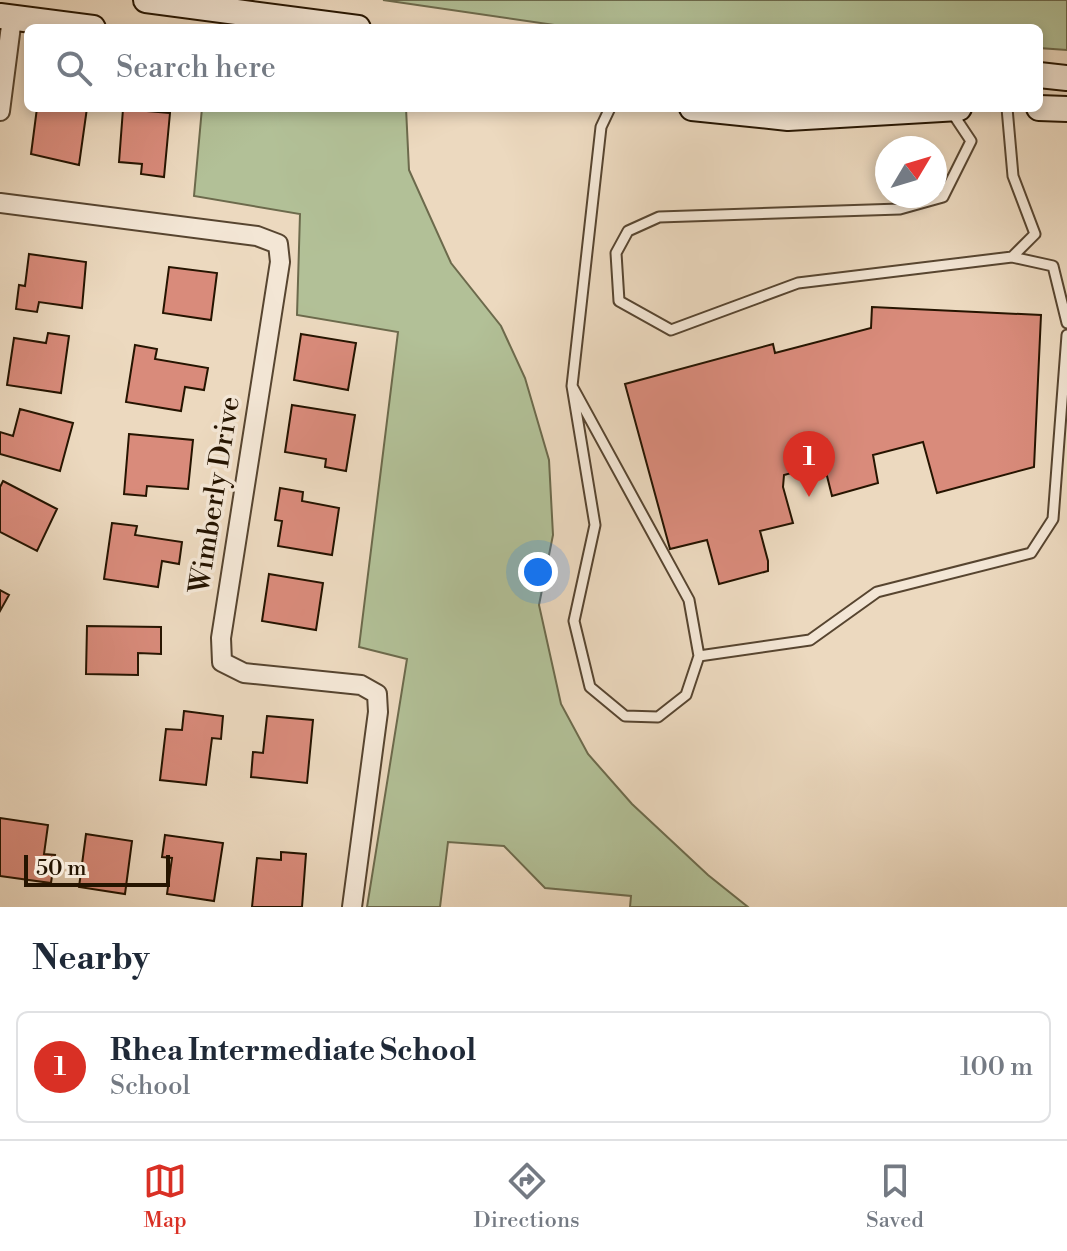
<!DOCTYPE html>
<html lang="en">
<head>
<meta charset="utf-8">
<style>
  body { margin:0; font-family:"Libre Bodoni",serif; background:#f6f6f7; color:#1f2937 }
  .compass { position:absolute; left:875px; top:136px; width:72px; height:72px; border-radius:50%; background:#fff; box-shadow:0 4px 12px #0003; rotate:52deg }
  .scale { position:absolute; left:24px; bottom:20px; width:146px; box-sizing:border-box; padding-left:8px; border:4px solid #251400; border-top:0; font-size:22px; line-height:28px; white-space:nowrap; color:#251400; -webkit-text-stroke:6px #f3e6d5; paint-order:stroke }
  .you { position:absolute; left:538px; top:572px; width:28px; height:28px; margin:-20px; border:6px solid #fff; border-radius:50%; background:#1a73e8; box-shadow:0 0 0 12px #1a73e833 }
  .badge { display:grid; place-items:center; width:52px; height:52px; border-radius:50%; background:#d93025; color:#fff; font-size:26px; font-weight:700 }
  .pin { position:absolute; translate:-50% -66px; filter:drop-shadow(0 2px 4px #0008) }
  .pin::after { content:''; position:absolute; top:42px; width:28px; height:24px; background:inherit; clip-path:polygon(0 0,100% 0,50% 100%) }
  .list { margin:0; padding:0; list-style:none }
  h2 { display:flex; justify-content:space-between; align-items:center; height:104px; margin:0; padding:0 32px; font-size:34px }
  h2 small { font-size:26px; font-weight:400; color:#747a83 }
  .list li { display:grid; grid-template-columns:52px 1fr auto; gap:24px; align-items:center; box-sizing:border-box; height:112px; margin:0 16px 16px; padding:0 16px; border:2px solid #e0e1e3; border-radius:12px }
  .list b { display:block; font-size:30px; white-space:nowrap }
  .list p { margin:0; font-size:26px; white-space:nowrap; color:#747a83 }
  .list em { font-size:26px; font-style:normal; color:#747a83 }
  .icon { flex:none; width:44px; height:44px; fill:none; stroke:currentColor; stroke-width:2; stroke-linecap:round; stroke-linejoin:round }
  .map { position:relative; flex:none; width:1067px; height:907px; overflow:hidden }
  .search { position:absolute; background:#fff; box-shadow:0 4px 12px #0003; left:24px; right:24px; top:24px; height:88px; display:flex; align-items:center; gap:20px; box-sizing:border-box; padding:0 28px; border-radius:12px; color:#747a83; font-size:30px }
  .sheet { height:232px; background:#fff }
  nav { display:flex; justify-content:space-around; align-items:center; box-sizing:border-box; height:112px; border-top:2px solid #e0e1e3; background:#fff; font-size:22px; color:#747a83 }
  nav a { display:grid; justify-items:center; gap:4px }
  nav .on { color:#d93025 }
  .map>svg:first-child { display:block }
  .green { fill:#b2c097; stroke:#6c6a4c; stroke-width:2 }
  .building { fill:#d98b7b; stroke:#251400; stroke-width:2 }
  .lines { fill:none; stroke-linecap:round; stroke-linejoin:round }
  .lane-casing { stroke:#574530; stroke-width:13 }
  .street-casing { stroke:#574530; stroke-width:22 }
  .secondary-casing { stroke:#251400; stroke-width:28 }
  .lane { stroke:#f3e6d5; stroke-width:9 }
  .street { stroke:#f3e6d5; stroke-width:18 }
  .secondary { stroke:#f3e6d5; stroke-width:24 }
  .labels { text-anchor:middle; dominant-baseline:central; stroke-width:7; stroke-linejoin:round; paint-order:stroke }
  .street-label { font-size:28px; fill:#251400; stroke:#f3e6d5 }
</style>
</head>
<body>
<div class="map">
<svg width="1067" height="907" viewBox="0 0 1067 907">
  <rect width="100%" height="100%" fill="#ecd9bf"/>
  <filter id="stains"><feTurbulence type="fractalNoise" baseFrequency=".0025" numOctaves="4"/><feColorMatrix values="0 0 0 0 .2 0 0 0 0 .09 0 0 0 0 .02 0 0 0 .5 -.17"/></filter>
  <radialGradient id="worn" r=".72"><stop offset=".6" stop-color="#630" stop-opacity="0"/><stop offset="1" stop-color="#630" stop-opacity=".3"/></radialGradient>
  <path class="green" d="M383 0H1067V50L1039 48V28H575Z
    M202 108H406L409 170 451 263 501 326 525 378 549 460 553 535 539 605 561 704 588 754 632 804 708 875 748 907H630L631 896 545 888 504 846 448 842 440 907H367L407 659 359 647 398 332 297 315 300 214 194 196Z"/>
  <path class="building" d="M37 108H87L79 165 31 154Z
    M123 109 170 113 164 177 141 174 142 164 119 162Z
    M29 254 86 262 82 308 39 302 37 312 16 309 19 285 25 286Z
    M169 267 217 273 211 320 163 313Z
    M872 307 1041 315 1034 467 937 493 923 442 873 455 878 483 832 496 824 464 784 475 783 487 793 523 760 531 768 561V571L719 584 707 540 670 549 625 384 773 344 775 353 871 328Z
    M48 333 69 336 61 393 7 385 14 338 46 343Z
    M301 334 356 343 348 390 294 380Z
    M135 345 157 349 155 359 208 368 204 390 185 387 181 411 126 402Z
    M292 405 355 415 346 471 325 467 326 459 285 452Z
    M20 409 73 423 60 471 0 454V432L13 436Z
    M129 434 193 440 188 489 147 486 146 496 124 494Z
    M3 481 57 509 37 551 0 532V487Z
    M280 488 303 492 302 501 339 508 332 555 278 546 282 521 275 520Z
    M112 523 137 526 135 535 182 542 179 564 162 561 158 587 104 579Z
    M269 574 323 583 316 630 262 621Z
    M0 590 9 595 0 611Z
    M87 626 161 627V654L138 653V675L86 674Z
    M184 711 223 716 221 739 212 738 206 785 160 780 166 729 182 730Z
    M267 716 313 720 307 783 251 777 253 752 263 753Z
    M0 818 48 825 44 854 55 855 51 883 0 876Z
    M86 834 132 841 125 894 79 887Z
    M165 835 223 843 214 901 167 894 172 858 162 857Z
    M281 852 306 854 302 907H252L257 858 281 860Z"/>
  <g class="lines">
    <g class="lane-casing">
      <path id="lane" d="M951 111 971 141 943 197 900 209 659 217 628 231 616 253 619 301 671 330 798 283 1012 257 1035 234 1013 176 1007 108
        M1012 257 1053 266 1067 323
        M572 386 689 600 699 656 686 695 658 717 625 716 590 687 574 621 595 525 572 386 601 127 610 108
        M699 656 810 640 877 592 1031 553 1053 519 1067 335"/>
    </g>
    <g class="street-casing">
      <path id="street" d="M0 111 12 18
        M0 203 257 236 278 244 280 262 221 638 222 662 244 673 361 685 377 694 378 712 352 907"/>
    </g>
    <g class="secondary-casing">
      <path id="secondary" d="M146 0 358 28
        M0 16 93 28
        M1039 75 1067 78
        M692 108 788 118 959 108
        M1039 108 1067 109"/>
    </g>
    <use href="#lane" class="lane"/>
    <use href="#street" class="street"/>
    <use href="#secondary" class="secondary"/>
  </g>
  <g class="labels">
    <g class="street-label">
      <text transform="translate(215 495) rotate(-81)">Wimberly Drive</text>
    </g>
  </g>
  <rect width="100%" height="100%" filter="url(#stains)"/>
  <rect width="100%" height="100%" fill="url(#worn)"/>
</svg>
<svg class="compass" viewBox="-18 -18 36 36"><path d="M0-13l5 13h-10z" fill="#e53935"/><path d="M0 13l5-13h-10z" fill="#747a83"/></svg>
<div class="scale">50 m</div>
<div class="you"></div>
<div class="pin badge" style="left:809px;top:497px">1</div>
<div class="search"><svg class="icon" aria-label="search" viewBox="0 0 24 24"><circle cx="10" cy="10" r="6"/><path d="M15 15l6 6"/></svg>Search here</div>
</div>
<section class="sheet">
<h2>Nearby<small></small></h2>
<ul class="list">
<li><span class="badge">1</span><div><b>Rhea Intermediate School</b><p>School</p></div><em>100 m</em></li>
</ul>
</section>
<nav>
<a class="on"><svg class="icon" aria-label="map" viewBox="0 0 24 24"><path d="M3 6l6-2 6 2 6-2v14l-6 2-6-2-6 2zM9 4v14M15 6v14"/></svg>Map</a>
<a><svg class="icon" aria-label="directions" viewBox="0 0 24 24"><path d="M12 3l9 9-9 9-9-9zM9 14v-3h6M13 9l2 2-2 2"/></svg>Directions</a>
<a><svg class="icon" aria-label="saved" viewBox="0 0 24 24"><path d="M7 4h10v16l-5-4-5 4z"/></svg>Saved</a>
</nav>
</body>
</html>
